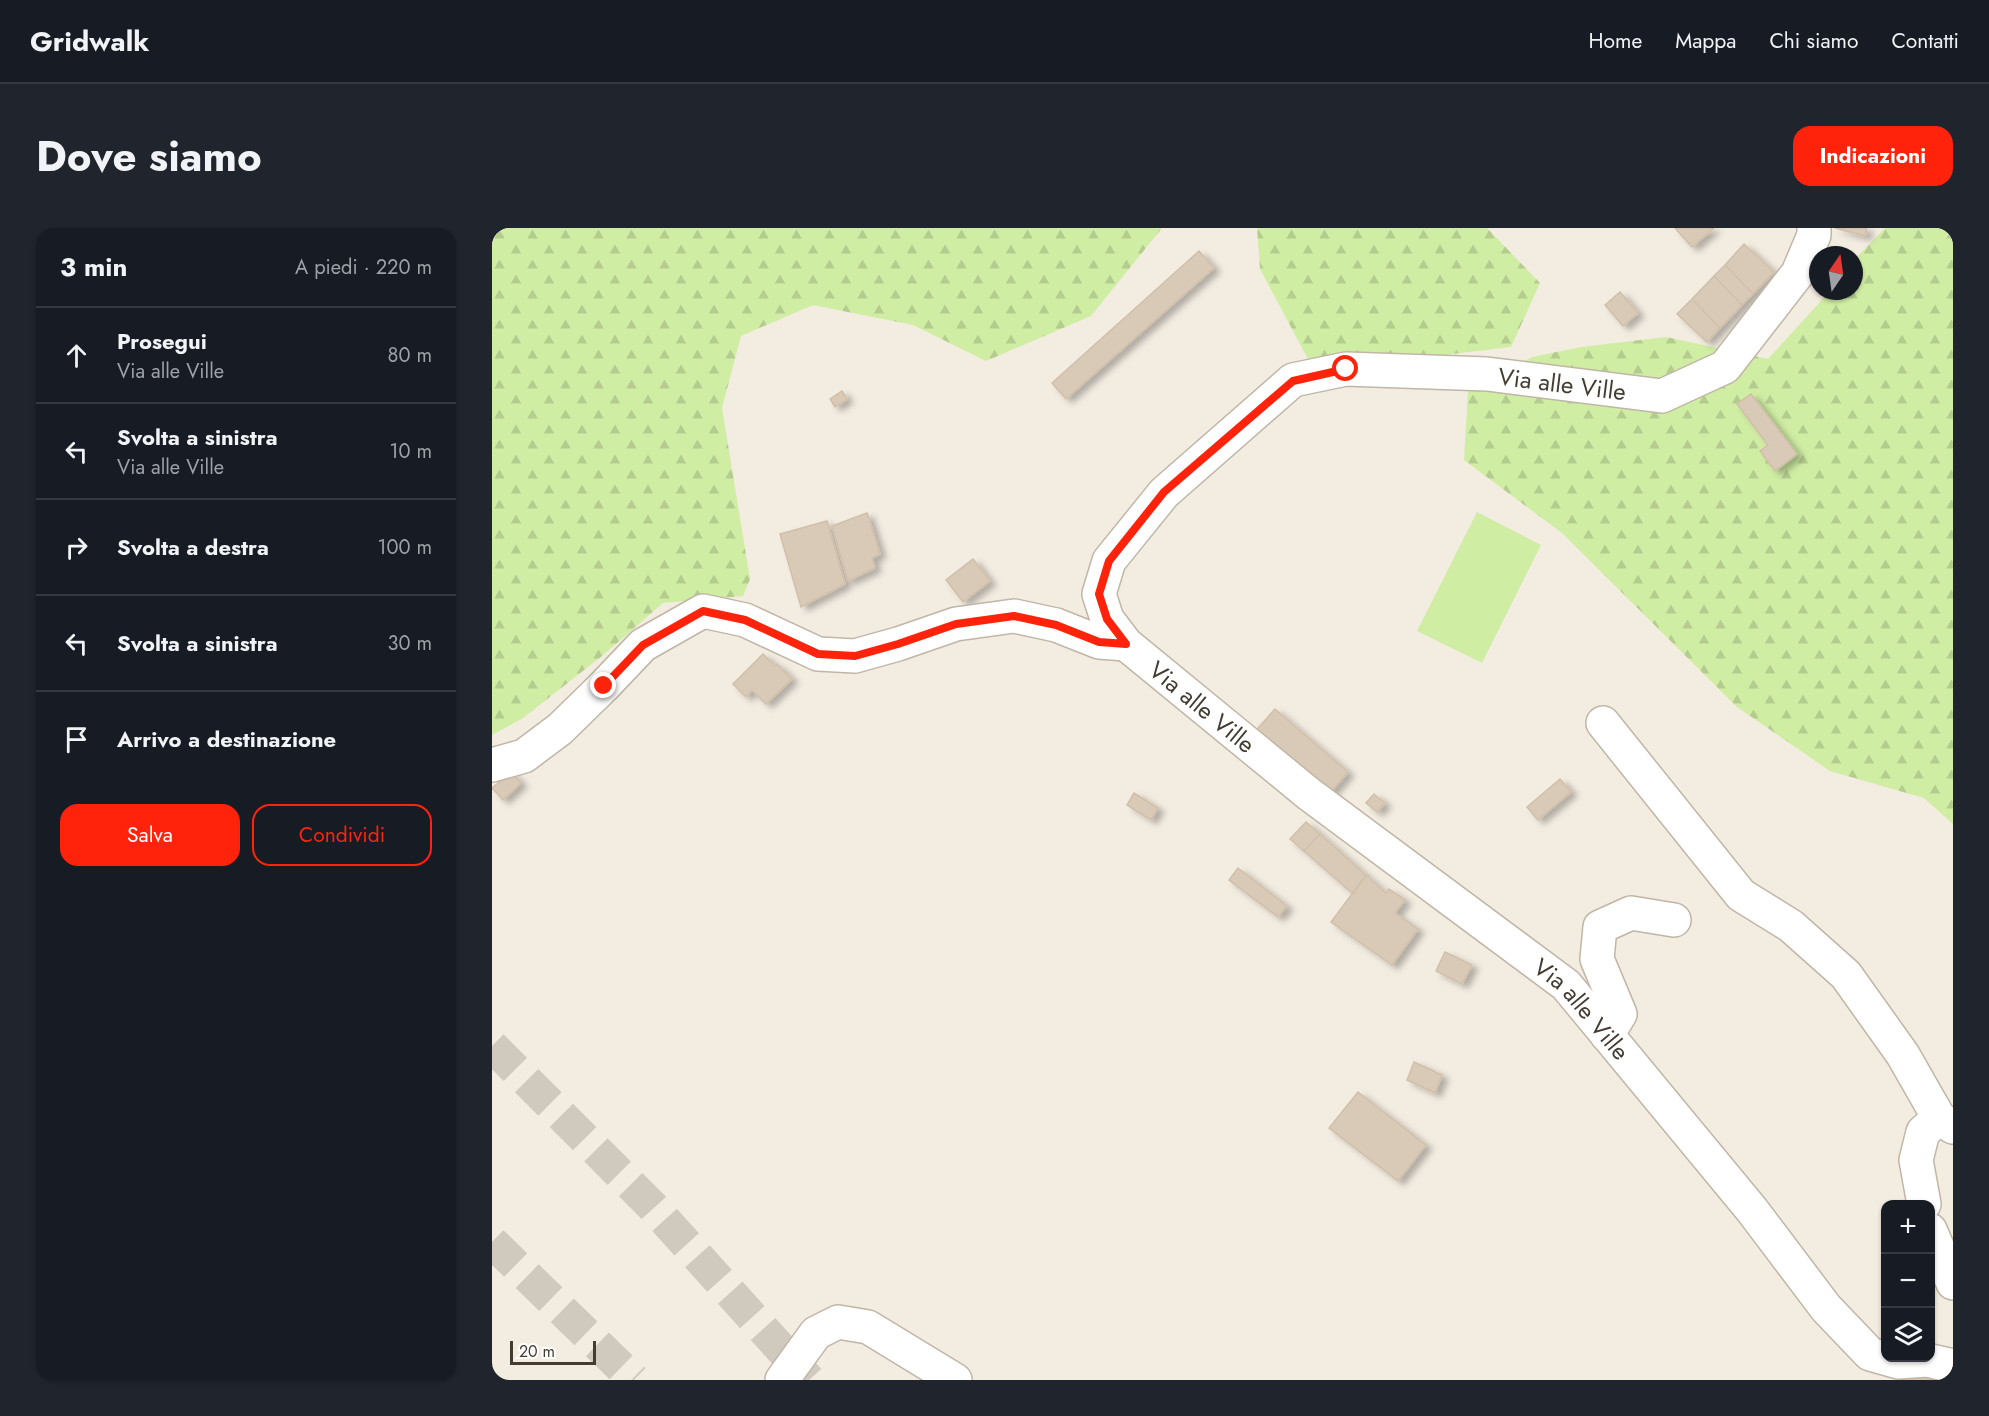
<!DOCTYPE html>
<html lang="it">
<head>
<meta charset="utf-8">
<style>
  body { margin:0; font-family:Jost,sans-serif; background:#20242c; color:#f1f3f6 }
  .controls { position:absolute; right:18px; bottom:18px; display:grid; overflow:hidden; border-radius:12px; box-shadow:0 2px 4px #0004 }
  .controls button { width:54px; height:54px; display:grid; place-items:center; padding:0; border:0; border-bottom:2px solid #363941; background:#171b24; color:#f1f3f6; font:30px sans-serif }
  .compass { position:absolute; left:1317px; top:18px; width:54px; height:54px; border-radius:50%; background:#171b24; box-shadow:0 2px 4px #0004; rotate:13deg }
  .scale { position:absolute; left:18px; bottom:15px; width:86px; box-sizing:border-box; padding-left:6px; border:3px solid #443c31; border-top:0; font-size:16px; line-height:21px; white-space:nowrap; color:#443c31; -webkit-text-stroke:4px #fff; paint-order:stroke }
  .stop { position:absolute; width:18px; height:18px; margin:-14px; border:4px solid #ff230b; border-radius:50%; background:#fff }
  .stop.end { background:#ff230b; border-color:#fff; box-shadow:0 2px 6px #0008 }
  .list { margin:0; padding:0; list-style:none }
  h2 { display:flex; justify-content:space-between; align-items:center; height:78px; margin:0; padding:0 24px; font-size:26px }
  h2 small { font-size:20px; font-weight:400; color:#9ea1a6 }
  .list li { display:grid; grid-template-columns:39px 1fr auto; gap:18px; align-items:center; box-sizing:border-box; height:96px; padding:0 24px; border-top:2px solid #363941 }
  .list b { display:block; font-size:22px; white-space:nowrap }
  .list p { margin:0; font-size:20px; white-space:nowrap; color:#9ea1a6 }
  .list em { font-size:20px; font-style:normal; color:#9ea1a6 }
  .actions { display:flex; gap:12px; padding:18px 24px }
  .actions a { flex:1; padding:14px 0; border:2px solid #ff230b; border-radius:18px; text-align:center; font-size:21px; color:#ff230b }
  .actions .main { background:#ff230b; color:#fff }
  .icon { flex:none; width:33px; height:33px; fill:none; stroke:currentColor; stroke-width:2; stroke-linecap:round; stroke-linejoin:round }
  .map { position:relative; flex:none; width:1461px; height:1152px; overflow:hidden; border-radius:18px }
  header { display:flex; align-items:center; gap:36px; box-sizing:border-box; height:84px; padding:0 30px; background:#171b24; border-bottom:2px solid #363941 }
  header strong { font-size:28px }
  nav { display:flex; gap:33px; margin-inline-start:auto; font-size:21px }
  .intro { display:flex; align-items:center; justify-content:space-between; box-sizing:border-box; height:144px; padding:0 36px }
  h1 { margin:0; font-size:42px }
  .button { padding:15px 27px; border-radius:18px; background:#ff230b; color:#fff; font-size:21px; font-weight:700 }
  main { display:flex; gap:36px; padding:0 36px }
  aside { flex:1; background:#171b24; border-radius:18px; box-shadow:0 2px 4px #0004 }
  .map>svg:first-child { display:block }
  .forest { fill:url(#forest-firs) }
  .pitch { fill:#d0eda4 }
  .building { fill:#d9cab8; stroke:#d1bfa7; stroke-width:1.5; filter:url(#shadow) }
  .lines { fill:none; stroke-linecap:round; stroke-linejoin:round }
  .highway-tunnel { stroke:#d0c9be; stroke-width:33; stroke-dasharray:33 16; stroke-linecap:butt }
  .minor-casing { stroke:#c1b6a6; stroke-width:36 }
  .minor { stroke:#fff; stroke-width:33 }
  .route { stroke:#ff230b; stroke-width:8 }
  .labels { text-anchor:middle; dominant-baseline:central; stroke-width:4.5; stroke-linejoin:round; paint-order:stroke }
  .street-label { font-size:24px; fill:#443c31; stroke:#fff }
</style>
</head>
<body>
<header>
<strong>Gridwalk</strong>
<nav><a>Home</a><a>Mappa</a><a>Chi siamo</a><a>Contatti</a></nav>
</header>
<div class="intro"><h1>Dove siamo</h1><a class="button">Indicazioni</a></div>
<main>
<aside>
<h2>3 min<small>A piedi · 220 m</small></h2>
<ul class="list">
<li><svg class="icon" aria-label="ahead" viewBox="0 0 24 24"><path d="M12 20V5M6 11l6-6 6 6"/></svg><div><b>Prosegui</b><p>Via alle Ville</p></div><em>80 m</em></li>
<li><svg class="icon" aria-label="left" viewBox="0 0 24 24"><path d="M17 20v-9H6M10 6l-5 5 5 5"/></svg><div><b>Svolta a sinistra</b><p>Via alle Ville</p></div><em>10 m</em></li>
<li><svg class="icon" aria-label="right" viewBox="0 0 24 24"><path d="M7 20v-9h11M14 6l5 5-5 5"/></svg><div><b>Svolta a destra</b></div><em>100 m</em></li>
<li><svg class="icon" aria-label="left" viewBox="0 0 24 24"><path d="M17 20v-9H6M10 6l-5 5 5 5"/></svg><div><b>Svolta a sinistra</b></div><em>30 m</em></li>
<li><svg class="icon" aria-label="arrive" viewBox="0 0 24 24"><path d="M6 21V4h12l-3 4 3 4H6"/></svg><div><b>Arrivo a destinazione</b></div></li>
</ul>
<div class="actions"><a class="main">Salva</a><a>Condividi</a></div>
</aside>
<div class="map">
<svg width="1461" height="1152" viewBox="0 0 1461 1152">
  <defs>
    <pattern id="forest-firs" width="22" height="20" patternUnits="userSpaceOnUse" patternTransform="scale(1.5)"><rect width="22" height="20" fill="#d0eda4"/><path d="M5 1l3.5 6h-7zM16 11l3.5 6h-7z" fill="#b4cc8e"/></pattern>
    <filter id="shadow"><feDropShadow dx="6" dy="4" stdDeviation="3" flood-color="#0004"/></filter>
  </defs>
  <rect width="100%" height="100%" fill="#f3ece1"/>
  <path class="forest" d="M0 0H670L599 88 494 133 421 97 321 77 249 108 230 180 258 351 251 368 171 375 110 428 31 490 0 507Z
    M765 0H995L1048 55 1019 119 952 127 817 133 768 41Z
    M1393 0H1461V596L1432 570 1338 543 1245 479 1070 305 972 232 976 162 1040 129 1089 119 1174 109 1276 131 1338 63H1362V32Z"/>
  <path class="pitch" d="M985 284 1049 317 990 435 925 403Z"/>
  <path class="building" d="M1183 0H1222L1200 19Z
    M1343 0H1375L1373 8Z
    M1252 16 1282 44 1261 66 1233 37Z
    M707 23 722 40 574 171 560 155Z
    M1233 37 1261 66 1250 77 1222 48Z
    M1222 48 1250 77 1228 100 1200 71Z
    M1128 64 1146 85 1131 98 1113 77Z
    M1200 71 1228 100 1215 114 1185 86Z
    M350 163 355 171 343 179 338 171Z
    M1259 166 1305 226 1283 243 1268 223 1276 217 1245 176Z
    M375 285 388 326 380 330 383 340 356 353 340 298Z
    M335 293 353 356 309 379 288 306Z
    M481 331 498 353 471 374 454 352Z
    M271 426 283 438 285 436 300 451 274 476 260 462 254 469 241 456Z
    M783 481 856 544 833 571 759 508Z
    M19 544 29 555 11 572 0 560Z
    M1068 551 1079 564 1046 592 1035 579Z
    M642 565 666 580 659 592 635 577Z
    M882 566 893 575 885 584 874 575Z
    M814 594 828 606 812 623 798 611Z
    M828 606 874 647 861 666 812 623Z
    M746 640 795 678 786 689 737 652Z
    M874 647 894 665 897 661 913 672 903 685 926 701 900 737 839 694Z
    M953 724 980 737 970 756 944 743Z
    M922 834 950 847 943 865 915 852Z
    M866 864 934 917 906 953 837 900Z
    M1406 1140 1461 1152H1406Z"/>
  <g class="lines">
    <path class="highway-tunnel" d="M0 818 161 979 317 1152
      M0 1014 142 1152"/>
    <g class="minor-casing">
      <g id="minor">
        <path id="s1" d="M1322 0V7L1306 45 1233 139 1170 168 995 146 854 141 801 152 672 265 617 333 607 366 615 391 634 416 817 566 1074 757 1260 982 1334 1080 1378 1126 1406 1134 1435 1132 1461 1138"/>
        <path d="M1111 495 1249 667 1299 698 1354 747 1411 827 1447 890"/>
        <path d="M0 537 32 528 68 501 112 458 151 417 211 383 253 392 326 426 363 428 406 416 464 396 522 388 564 397 607 414 634 416"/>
        <path d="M1115 807 1128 786 1105 731 1108 699 1139 685 1182 692"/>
        <path d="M1432 976 1424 932 1431 904 1447 890 1461 899"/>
        <path d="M1438 1002 1461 1055"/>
        <path d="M290 1152 324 1105 346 1094 376 1099 463 1152"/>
      </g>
    </g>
    <use href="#minor" class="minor"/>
  </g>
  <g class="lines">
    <path class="route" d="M112 458 151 417 211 383 253 392 326 426 363 428 406 416 464 396 522 388 564 397 607 414 634 416 615 391 607 366 617 333 672 264 801 153 854 141"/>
  </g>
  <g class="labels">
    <g class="street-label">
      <text transform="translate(1070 156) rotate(7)">Via alle Ville</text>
      <text stroke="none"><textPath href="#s1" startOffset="1058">Via alle Ville</textPath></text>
      <text stroke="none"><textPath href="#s1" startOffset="1544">Via alle Ville</textPath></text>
    </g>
  </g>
</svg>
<div class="controls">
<button>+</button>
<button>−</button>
<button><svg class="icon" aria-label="layers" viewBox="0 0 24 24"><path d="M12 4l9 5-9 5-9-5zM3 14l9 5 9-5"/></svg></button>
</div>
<svg class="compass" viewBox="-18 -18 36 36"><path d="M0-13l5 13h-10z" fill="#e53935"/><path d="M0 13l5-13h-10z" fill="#9ea1a6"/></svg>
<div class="scale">20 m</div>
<div class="stop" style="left:854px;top:141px"></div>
<div class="stop end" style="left:112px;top:458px"></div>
</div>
</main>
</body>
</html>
